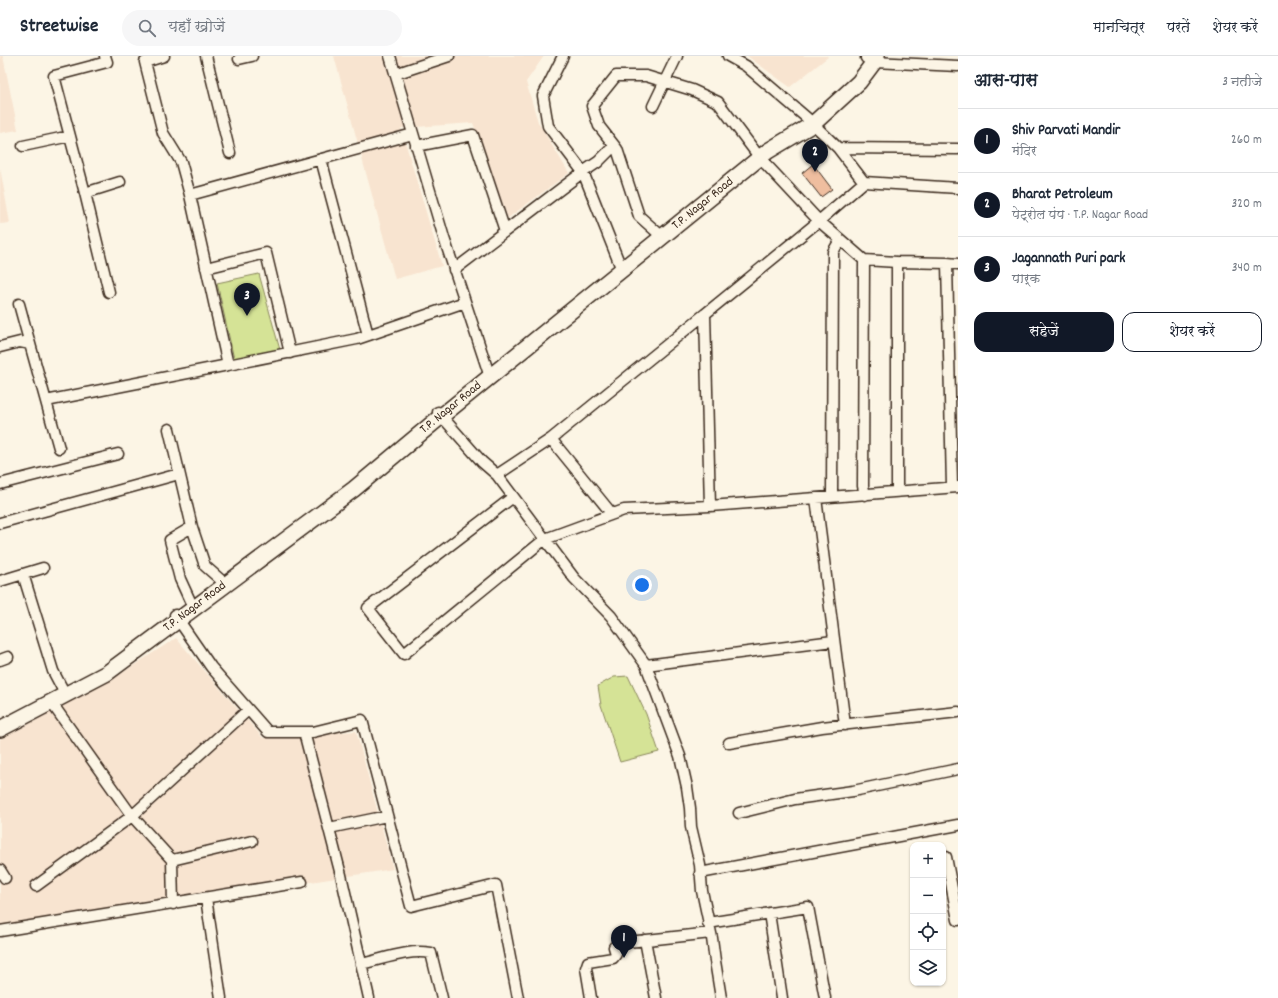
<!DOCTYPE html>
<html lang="hi">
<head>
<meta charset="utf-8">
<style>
  body { margin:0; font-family:Dekko,"Playpen Sans Deva",sans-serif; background:#f6f6f7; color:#1f2937 }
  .controls { position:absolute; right:12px; bottom:12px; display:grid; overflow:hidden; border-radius:8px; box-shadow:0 1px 3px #0004 }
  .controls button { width:36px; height:36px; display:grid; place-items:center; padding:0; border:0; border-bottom:1px solid #e0e1e3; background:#fff; color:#1f2937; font:20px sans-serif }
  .you { position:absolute; left:642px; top:529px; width:14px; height:14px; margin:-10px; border:3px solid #fff; border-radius:50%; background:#1a73e8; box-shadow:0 0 0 6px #1a73e833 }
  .badge { display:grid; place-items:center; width:26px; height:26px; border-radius:50%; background:#111827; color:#fff; font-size:13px; font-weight:700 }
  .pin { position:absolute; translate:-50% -33px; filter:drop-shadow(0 1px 2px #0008) }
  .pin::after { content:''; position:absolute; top:21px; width:14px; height:12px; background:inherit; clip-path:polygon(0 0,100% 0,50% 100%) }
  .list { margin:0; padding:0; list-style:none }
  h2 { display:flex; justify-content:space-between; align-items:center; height:52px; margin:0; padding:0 16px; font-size:17px }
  h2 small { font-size:13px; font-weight:400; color:#747a83 }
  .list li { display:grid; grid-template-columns:26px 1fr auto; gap:12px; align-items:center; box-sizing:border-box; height:64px; padding:0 16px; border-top:1px solid #e0e1e3 }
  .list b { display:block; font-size:15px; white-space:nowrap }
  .list p { margin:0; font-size:13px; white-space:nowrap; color:#747a83 }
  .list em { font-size:13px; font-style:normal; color:#747a83 }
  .actions { display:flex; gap:8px; padding:12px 16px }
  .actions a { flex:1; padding:9px 0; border:1px solid #111827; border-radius:12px; text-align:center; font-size:14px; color:#111827 }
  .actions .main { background:#111827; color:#fff }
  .icon { flex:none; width:22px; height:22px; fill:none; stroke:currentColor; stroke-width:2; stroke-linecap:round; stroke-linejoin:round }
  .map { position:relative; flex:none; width:958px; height:942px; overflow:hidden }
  header { display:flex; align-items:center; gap:24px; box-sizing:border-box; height:56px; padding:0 20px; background:#fff; border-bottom:1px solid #e0e1e3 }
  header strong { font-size:19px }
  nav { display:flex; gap:22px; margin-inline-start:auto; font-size:14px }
  .search { width:280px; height:36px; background:#f6f6f7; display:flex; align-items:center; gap:10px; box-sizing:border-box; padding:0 14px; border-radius:22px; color:#747a83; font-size:15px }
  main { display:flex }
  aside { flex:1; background:#fff }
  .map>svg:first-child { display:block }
  .built { fill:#f8e4d0 }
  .green { fill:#d5e396; stroke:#88865a }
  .building { fill:#efbe9f; stroke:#3b2a1e }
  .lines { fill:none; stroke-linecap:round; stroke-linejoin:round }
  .minor-casing { stroke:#3b2a1e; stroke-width:13 }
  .secondary-casing { stroke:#3b2a1e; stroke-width:18 }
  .minor { stroke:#fcf5e5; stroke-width:10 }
  .secondary { stroke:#fcf5e5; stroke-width:15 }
  .labels { text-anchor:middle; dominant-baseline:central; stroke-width:3.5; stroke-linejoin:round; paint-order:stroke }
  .street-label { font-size:13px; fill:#3b2a1e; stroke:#fcf5e5 }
</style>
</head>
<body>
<header>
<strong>Streetwise</strong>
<div class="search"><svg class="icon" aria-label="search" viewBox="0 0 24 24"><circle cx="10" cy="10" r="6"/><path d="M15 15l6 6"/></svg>यहाँ खोजें</div>
<nav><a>मानचित्र</a><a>परतें</a><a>शेयर करें</a></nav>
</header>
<main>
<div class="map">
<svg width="958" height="942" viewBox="0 0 958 942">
  <rect width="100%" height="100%" fill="#fcf5e5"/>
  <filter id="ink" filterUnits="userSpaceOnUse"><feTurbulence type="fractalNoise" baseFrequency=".025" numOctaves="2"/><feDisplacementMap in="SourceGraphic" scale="8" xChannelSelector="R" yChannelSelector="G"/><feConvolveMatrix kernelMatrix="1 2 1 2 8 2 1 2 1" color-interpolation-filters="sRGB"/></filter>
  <g filter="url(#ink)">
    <path class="built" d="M0 0H3L18 74 0 77Z
      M334 0H544L526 26 538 66 569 117 508 162 473 67 401 72 442 210 395 223Z
      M747 0H827L828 1 790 31Z
      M0 112 10 167 0 168Z
      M176 582 263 682 356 675 393 813 0 875V683L111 624Z"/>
    <path class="green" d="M259 218 280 294 234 303 217 227Z
      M628 620 646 658 659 696 620 706 601 649 598 630 614 621Z"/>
    <path class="building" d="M813 108 832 133 821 141 802 117Z"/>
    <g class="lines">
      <g class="minor-casing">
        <path id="minor" d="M105 0 107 6 54 20 85 137 109 236
          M164 0 145 6 163 77 181 106 190 139
          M206 0 230 97
          M390 0 444 182 490 321
          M563 0 543 40 548 70 583 116 622 214
          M866 2 874 6 958 10
          M239 3 252 0
          M395 18 449 0
          M653 50 677 0
          M413 78 190 139 228 309 357 283 465 246
          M23 90 70 80
          M416 90 473 79 505 175
          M838 92 958 93
          M321 103 368 279
          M864 126 958 132
          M85 137 120 126
          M658 177 639 160 617 93 599 70 592 50 616 20H646L692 34 718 46 760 102 819 165 864 126 838 92 807 62 746 10 728 0
          M947 207 958 208
          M206 212 266 197 290 297
          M454 214 583 116 598 106 614 90
          M19 248 30 288
          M0 291 20 286 30 288 59 392
          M46 345 228 309
          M438 356 482 406 497 419 574 522 611 560 646 609 680 700 687 731 690 752 691 771 700 809 702 835 712 882 715 905 721 942
          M169 373 192 471
          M551 383 705 258
          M497 419 551 383 612 458
          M0 428 118 398
          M897 436V206L947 207 952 431
          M865 439 863 430 864 204 897 206
          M513 441 368 552 404 598 545 483 624 454 710 450
          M832 441 833 196 840 184
          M816 442 710 450 705 258 819 165 864 204
          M0 467 179 418
          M23 518 53 615 63 634
          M0 525 43 512
          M191 547 180 523 170 484 192 471 205 510 222 525
          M175 559 211 611 268 676H313L362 664 411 850 496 829 518 942
          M0 604 8 601
          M646 609 833 585
          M845 669 816 442 958 431
          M304 676 341 819 369 942
          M729 687 822 671 958 656
          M739 757 795 743 853 735 958 713
          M329 772 387 760
          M946 801 958 864
          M172 804 252 785
          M0 814 5 822
          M700 817 958 769
          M36 830 132 760 51 646
          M206 842 221 942
          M173 848 172 804 132 760 248 654
          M769 857 782 942
          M708 867 808 851 825 942
          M0 875 302 826
          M645 884 656 942
          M361 908C384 903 408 893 431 897L442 942
          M591 942 586 912 588 906 613 902 616 898 614 891 619 887 711 877"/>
      </g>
      <g class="secondary-casing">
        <path id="secondary" d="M0 673 107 617 354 433 433 367 768 95 813 68 859 26 874 6 877 0"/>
      </g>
      <use href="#minor" class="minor"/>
      <use href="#secondary" class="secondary"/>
    </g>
  </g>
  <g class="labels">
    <g class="street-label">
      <text transform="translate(703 148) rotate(-39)">T.P. Nagar Road</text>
      <text transform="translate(451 352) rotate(-39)">T.P. Nagar Road</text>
      <text transform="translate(195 551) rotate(-37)">T.P. Nagar Road</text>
    </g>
  </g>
</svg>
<div class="controls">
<button>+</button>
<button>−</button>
<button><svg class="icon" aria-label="locate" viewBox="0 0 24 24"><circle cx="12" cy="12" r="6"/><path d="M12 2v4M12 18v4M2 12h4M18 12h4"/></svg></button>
<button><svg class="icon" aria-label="layers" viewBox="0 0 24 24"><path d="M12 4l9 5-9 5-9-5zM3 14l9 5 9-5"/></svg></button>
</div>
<div class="you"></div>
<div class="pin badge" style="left:624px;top:902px">1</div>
<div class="pin badge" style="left:815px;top:116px">2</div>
<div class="pin badge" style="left:247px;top:260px">3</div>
</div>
<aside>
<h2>आस-पास<small>3 नतीजे</small></h2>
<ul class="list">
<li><span class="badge">1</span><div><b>Shiv Parvati Mandir</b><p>मंदिर</p></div><em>260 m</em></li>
<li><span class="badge">2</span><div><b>Bharat Petroleum</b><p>पेट्रोल पंप · T.P. Nagar Road</p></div><em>320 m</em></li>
<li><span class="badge">3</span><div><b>Jagannath Puri park</b><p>पार्क</p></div><em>340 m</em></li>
</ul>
<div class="actions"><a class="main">सहेजें</a><a>शेयर करें</a></div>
</aside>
</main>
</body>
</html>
